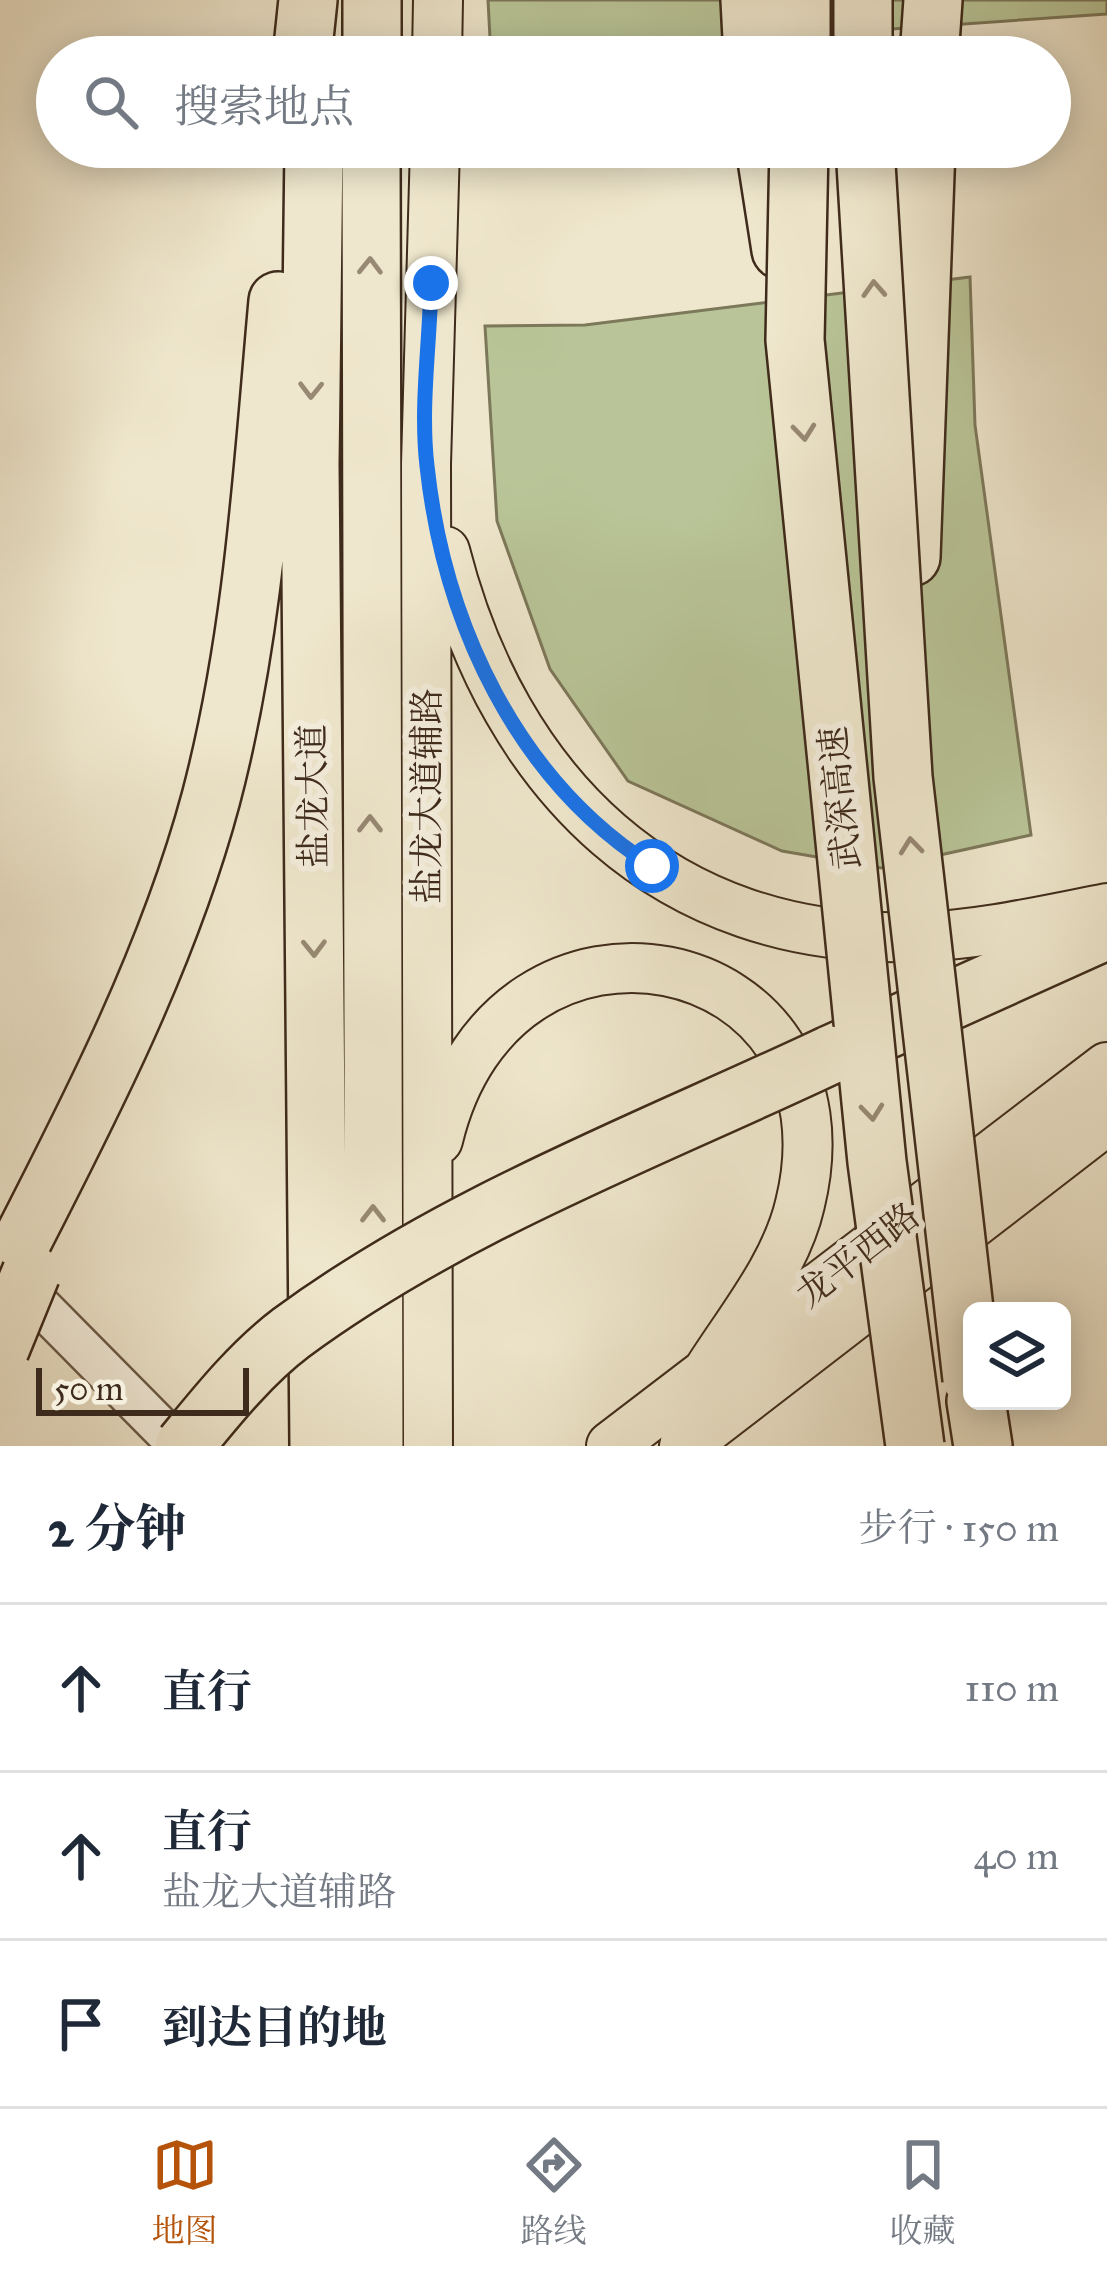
<!DOCTYPE html>
<html lang="zh">
<head>
<meta charset="utf-8">
<style>
  body { margin:0; font-family:"IM FELL Great Primer","Noto Serif SC",serif; background:#f2f2f3; color:#1f2937 }
  .controls { position:absolute; right:36px; bottom:36px; display:grid; overflow:hidden; border-radius:18px; box-shadow:0 6px 30px #0003 }
  .controls button { width:108px; height:108px; display:grid; place-items:center; padding:0; border:0; border-bottom:3px solid #e0e1e3; background:#fff; color:#1f2937; font:60px sans-serif }
  .scale { position:absolute; left:36px; bottom:30px; width:213px; box-sizing:border-box; padding-left:12px; border:6px solid #3f2b1b; border-top:0; font-size:33px; line-height:42px; white-space:nowrap; color:#3f2b1b; -webkit-text-stroke:9px #f5efde; paint-order:stroke }
  .stop { position:absolute; width:36px; height:36px; margin:-27px; border:9px solid #1a73e8; border-radius:50%; background:#fff }
  .stop.end { background:#1a73e8; border-color:#fff; box-shadow:0 3px 12px #0008 }
  .list { margin:0; padding:0; list-style:none }
  h2 { display:flex; justify-content:space-between; align-items:center; height:156px; margin:0; padding:0 48px; font-size:51px }
  h2 small { font-size:39px; font-weight:400; color:#747a83 }
  .list li { display:grid; grid-template-columns:78px 1fr auto; gap:36px; align-items:center; box-sizing:border-box; height:168px; padding:0 48px; border-top:3px solid #e0e1e3 }
  .list b { display:block; font-size:45px; white-space:nowrap }
  .list p { margin:0; font-size:39px; white-space:nowrap; color:#747a83 }
  .list em { font-size:39px; font-style:normal; color:#747a83 }
  .icon { flex:none; width:66px; height:66px; fill:none; stroke:currentColor; stroke-width:2; stroke-linecap:round; stroke-linejoin:round }
  .map { position:relative; flex:none; width:1107px; height:1446px; overflow:hidden }
  .search { position:absolute; background:#fff; box-shadow:0 6px 30px #0003; left:36px; right:36px; top:36px; height:132px; display:flex; align-items:center; gap:30px; box-sizing:border-box; padding:0 42px; border-radius:66px; color:#747a83; font-size:45px }
  .sheet { height:660px; background:#fff }
  nav { display:flex; justify-content:space-around; align-items:center; box-sizing:border-box; height:168px; border-top:3px solid #e0e1e3; background:#fff; font-size:33px; color:#747a83 }
  nav a { display:grid; justify-items:center; gap:6px }
  nav .on { color:#b45309 }
  .map>svg:first-child { display:block }
  .green { fill:#b9c598; stroke:#7c785a; stroke-width:3 }
  .lines { fill:none; stroke-linecap:round; stroke-linejoin:round }
  .minor-casing { stroke:#6b5a48; stroke-width:44 }
  .major-casing { stroke:#3f2b1b; stroke-width:52 }
  .highway-casing { stroke:#3f2b1b; stroke-width:62 }
  .minor { stroke:#f5efde; stroke-width:39 }
  .major { stroke:#efe7cd; stroke-width:48 }
  .highway { stroke:#efe7cd; stroke-width:57 }
  .highway-bridge-casing { stroke:#3f2b1b; stroke-width:62; stroke-linecap:butt }
  .highway-bridge { stroke:#efe7cd; stroke-width:57 }
  .oneway { stroke:#978974 }
  .route { stroke:#1a73e8; stroke-width:15 }
  .labels { text-anchor:middle; dominant-baseline:central; stroke-width:12; stroke-linejoin:round; paint-order:stroke }
  .street-label { font-size:36px; fill:#3f2b1b; stroke:#f5efde }
</style>
</head>
<body>
<div class="map">
<svg width="1107" height="1446" viewBox="0 0 1107 1446">
  <rect width="100%" height="100%" fill="#efe7cd"/>
  <filter id="stains"><feTurbulence type="fractalNoise" baseFrequency=".00167" numOctaves="4"/><feColorMatrix values="0 0 0 0 .2 0 0 0 0 .09 0 0 0 0 .02 0 0 0 .5 -.17"/></filter>
  <radialGradient id="worn" r=".72"><stop offset=".6" stop-color="#630" stop-opacity="0"/><stop offset="1" stop-color="#630" stop-opacity=".3"/></radialGradient>
  <path class="green" d="M488 0H1107V14L491 57Z
    M970 277 975 425 1031 835 881 868 782 851 628 781 550 669 497 521 485 326 585 325Z"/>
  <g class="lines">
    <g class="minor-casing">
      <path id="minor" d="M8 1273 179 1446"/>
    </g>
    <g class="major-casing">
      <path id="major" d="M437 57 438 0
        M445 551C504 783 665 946 917 937 981 935 1045 920 1107 908
        M438 1140C503 866 864 943 800 1204 786 1265 741 1319 708 1371
        M428 1446 426 464 435 147
        M611 1446 1107 1067
        M684 1446 1107 1120"/>
    </g>
    <g class="highway-casing">
      <path id="highway" d="M750 0 753 57
        M302 57 308 0
        M372 57V0
        M801 57V0
        M863 57V0
        M929 57 933 0
        M314 147 310 464 319 1446
        M371 147 374 1446
        M765 147 781 250
        M911 557 926 147
        M830 1055 1107 930
        M17 1251C91 1107 169 955 211 798 254 635 263 467 278 301
        M976 1401 983 1446"/>
    </g>
    <use href="#minor" class="minor"/>
    <use href="#major" class="major"/>
    <use href="#highway" class="highway"/>
    <g class="highway-bridge-casing">
      <path id="highway-bridge" d="M799 147 795 340 877 1162 915 1446
        M865 147 903 777 972 1379
        M0 1349 31 1273
        M184 1446C216 1407 250 1364 291 1333 452 1214 650 1140 830 1055"/>
    </g>
    <use href="#highway-bridge" class="highway-bridge"/>
  </g>
  <defs><path id="oneway-chevron" d="M-2-3.5L2.5 0L-2 3.5" fill="none" stroke-width="1.6" stroke-linecap="round" stroke-linejoin="round" transform="scale(3)"/></defs>
  <g class="oneway">
    <use href="#oneway-chevron" transform="translate(370 266) rotate(-89)"/>
    <use href="#oneway-chevron" transform="translate(874 289) rotate(-93)"/>
    <use href="#oneway-chevron" transform="translate(311 390) rotate(91)"/>
    <use href="#oneway-chevron" transform="translate(804 432) rotate(84)"/>
    <use href="#oneway-chevron" transform="translate(370 824) rotate(-90)"/>
    <use href="#oneway-chevron" transform="translate(911 846) rotate(-96)"/>
    <use href="#oneway-chevron" transform="translate(314 948) rotate(89)"/>
    <use href="#oneway-chevron" transform="translate(872 1112) rotate(84)"/>
    <use href="#oneway-chevron" transform="translate(373 1214) rotate(-90)"/>
  </g>
  <g class="lines">
    <path class="route" d="M431 283C430 342 420 407 427 466 444 623 516 779 652 866"/>
  </g>
  <g class="labels">
    <g class="street-label">
      <text transform="translate(313 796) rotate(-91)">盐龙大道</text>
      <text transform="translate(427 796) rotate(-90)">盐龙大道辅路</text>
      <text transform="translate(840 798) rotate(-96)">武深高速</text>
      <text transform="translate(858 1255) rotate(-38)">龙平西路</text>
    </g>
  </g>
  <rect width="100%" height="100%" filter="url(#stains)"/>
  <rect width="100%" height="100%" fill="url(#worn)"/>
</svg>
<div class="controls">
<button><svg class="icon" aria-label="layers" viewBox="0 0 24 24"><path d="M12 4l9 5-9 5-9-5zM3 14l9 5 9-5"/></svg></button>
</div>
<div class="scale">50 m</div>
<div class="stop" style="left:652px;top:866px"></div>
<div class="stop end" style="left:431px;top:283px"></div>
<div class="search"><svg class="icon" aria-label="search" viewBox="0 0 24 24"><circle cx="10" cy="10" r="6"/><path d="M15 15l6 6"/></svg>搜索地点</div>
</div>
<section class="sheet">
<h2>2 分钟<small>步行 · 150 m</small></h2>
<ul class="list">
<li><svg class="icon" aria-label="ahead" viewBox="0 0 24 24"><path d="M12 20V5M6 11l6-6 6 6"/></svg><div><b>直行</b></div><em>110 m</em></li>
<li><svg class="icon" aria-label="ahead" viewBox="0 0 24 24"><path d="M12 20V5M6 11l6-6 6 6"/></svg><div><b>直行</b><p>盐龙大道辅路</p></div><em>40 m</em></li>
<li><svg class="icon" aria-label="arrive" viewBox="0 0 24 24"><path d="M6 21V4h12l-3 4 3 4H6"/></svg><div><b>到达目的地</b></div></li>
</ul>
</section>
<nav>
<a class="on"><svg class="icon" aria-label="map" viewBox="0 0 24 24"><path d="M3 6l6-2 6 2 6-2v14l-6 2-6-2-6 2zM9 4v14M15 6v14"/></svg>地图</a>
<a><svg class="icon" aria-label="directions" viewBox="0 0 24 24"><path d="M12 3l9 9-9 9-9-9zM9 14v-3h6M13 9l2 2-2 2"/></svg>路线</a>
<a><svg class="icon" aria-label="saved" viewBox="0 0 24 24"><path d="M7 4h10v16l-5-4-5 4z"/></svg>收藏</a>
</nav>
</body>
</html>
